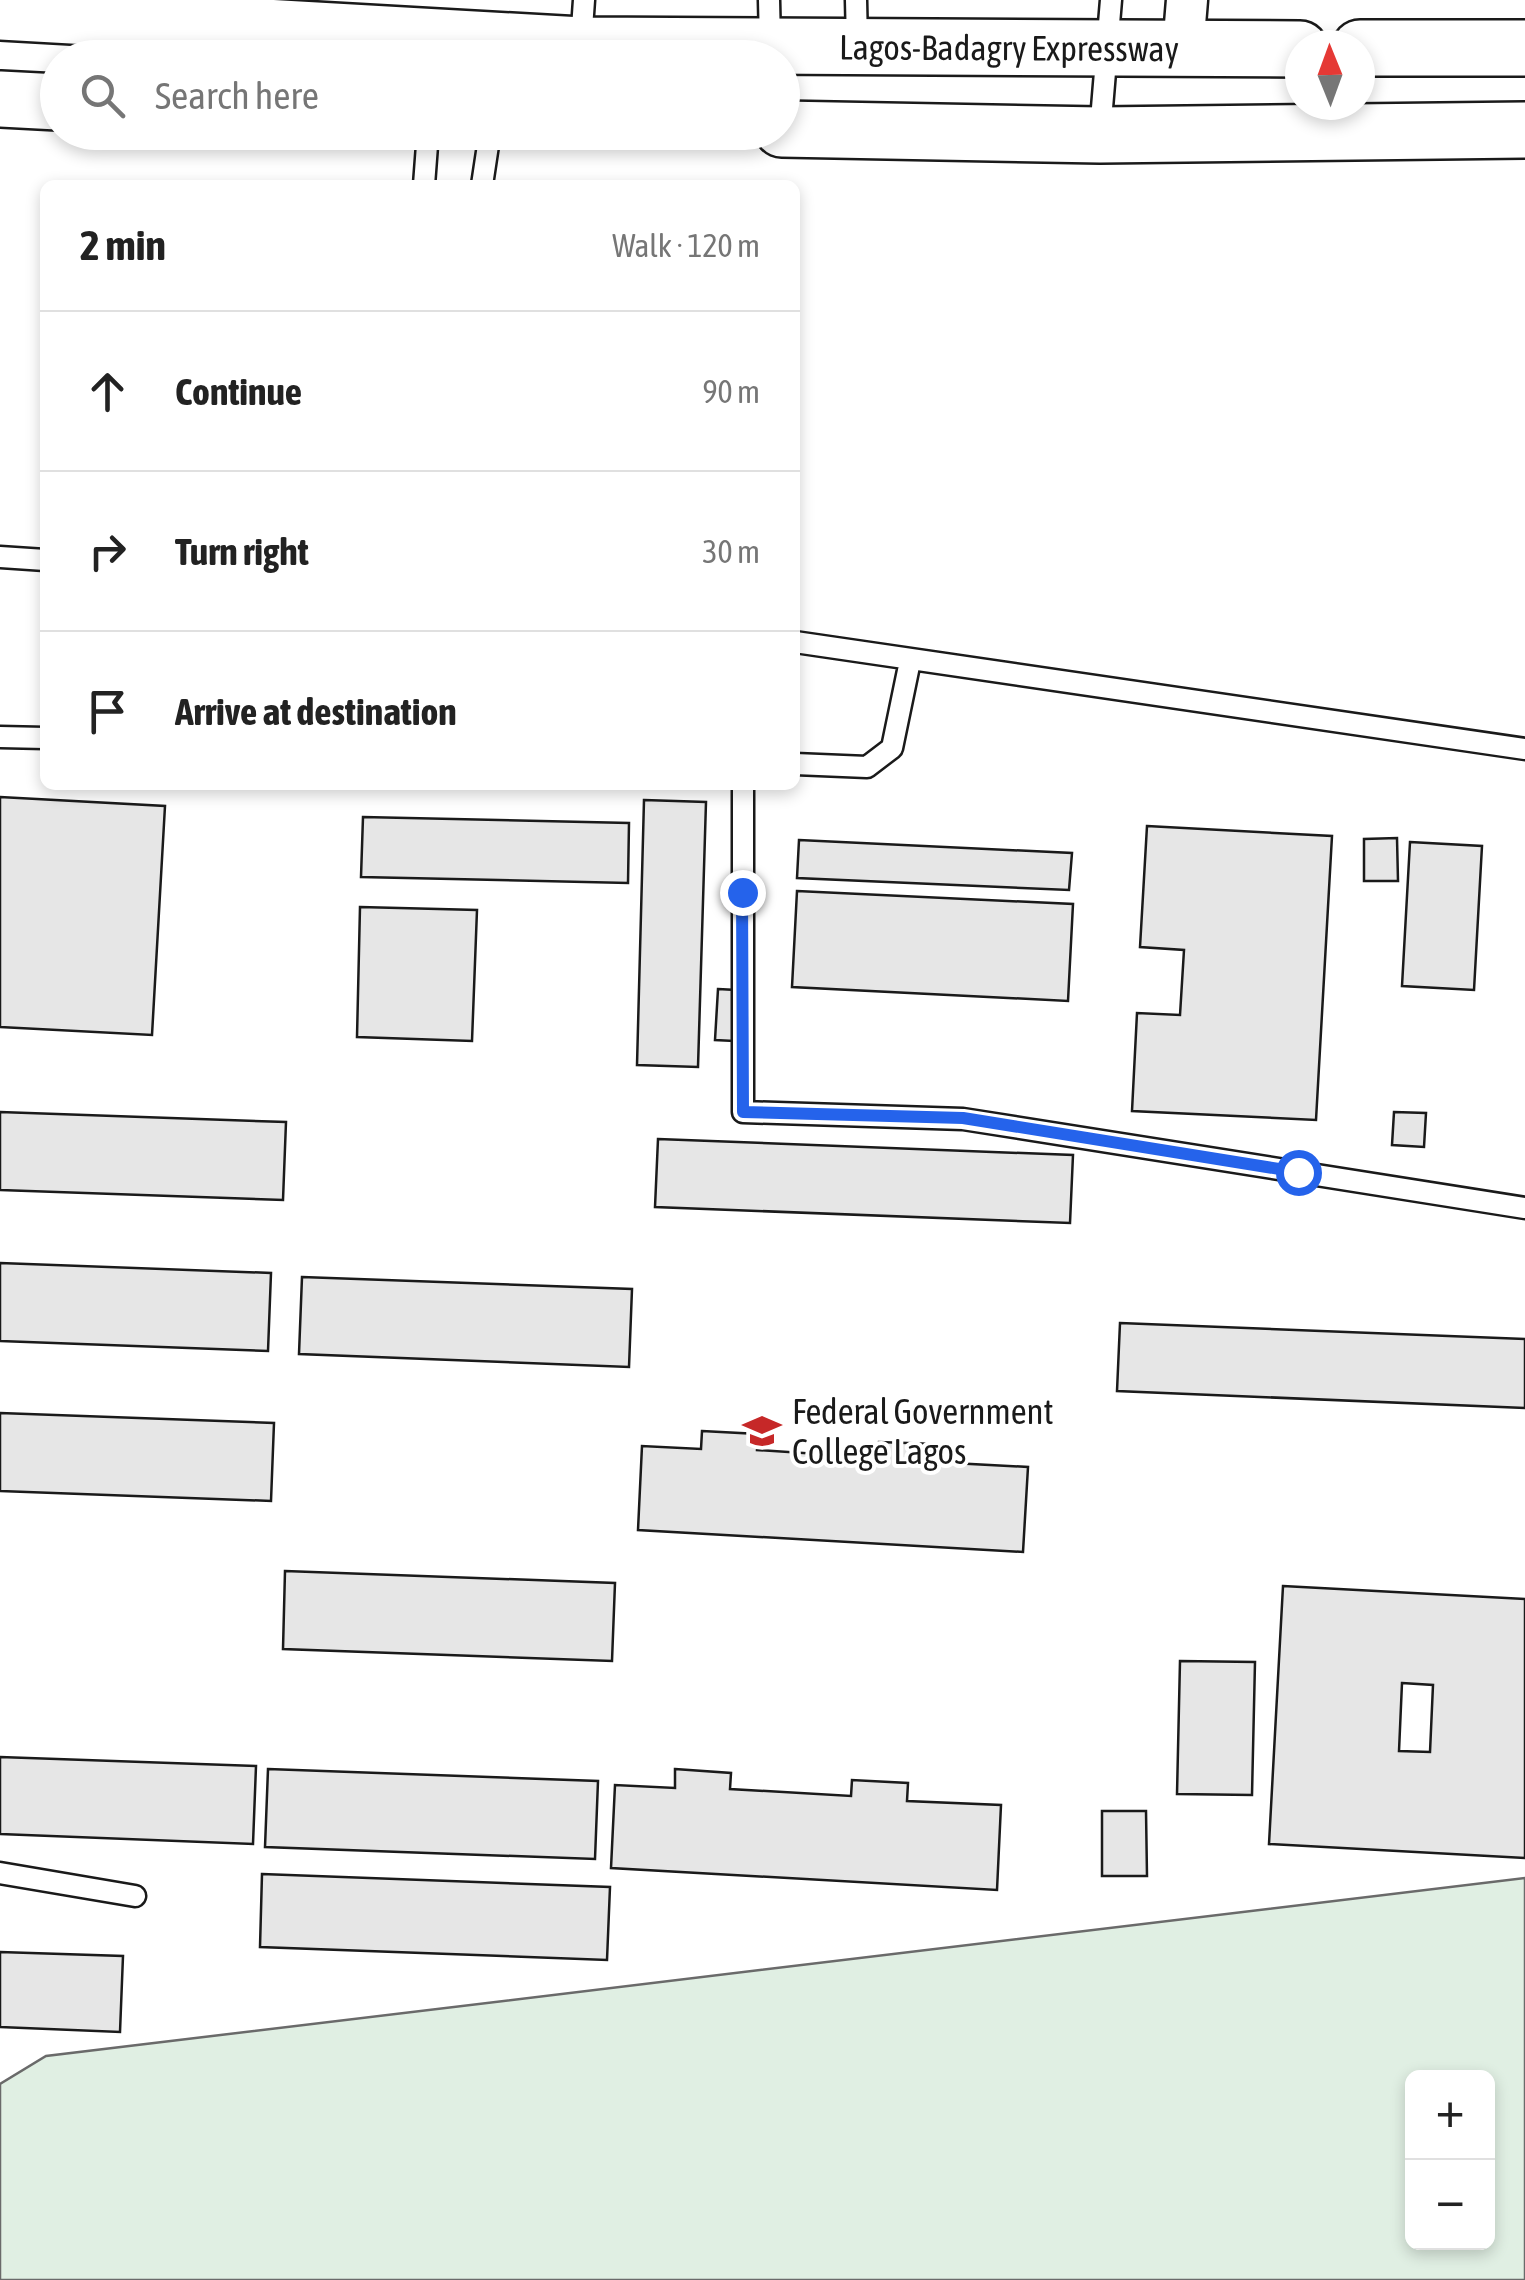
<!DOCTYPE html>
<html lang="en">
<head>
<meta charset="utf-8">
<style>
  body { margin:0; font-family:"Asap Condensed",sans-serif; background:#f2f2f2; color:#222 }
  .controls { position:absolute; right:30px; bottom:30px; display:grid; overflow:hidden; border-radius:15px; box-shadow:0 5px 15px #0003 }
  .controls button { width:90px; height:90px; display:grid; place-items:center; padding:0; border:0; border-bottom:2px solid #e0e0e0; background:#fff; color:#222; font:50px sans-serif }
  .compass { position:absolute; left:1285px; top:30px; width:90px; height:90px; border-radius:50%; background:#fff; box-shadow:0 5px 15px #0003; rotate:359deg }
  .stop { position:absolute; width:30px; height:30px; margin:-22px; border:8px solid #2563eb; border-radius:50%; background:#fff }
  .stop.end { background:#2563eb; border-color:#fff; box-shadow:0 2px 10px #0008 }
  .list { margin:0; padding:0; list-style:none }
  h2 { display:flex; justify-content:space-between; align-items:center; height:130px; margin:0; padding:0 40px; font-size:42px }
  h2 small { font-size:32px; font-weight:400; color:#767676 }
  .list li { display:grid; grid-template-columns:65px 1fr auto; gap:30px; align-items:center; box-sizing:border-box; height:160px; padding:0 40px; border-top:2px solid #e0e0e0 }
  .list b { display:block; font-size:38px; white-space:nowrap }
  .list em { font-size:32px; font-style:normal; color:#767676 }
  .icon { flex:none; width:55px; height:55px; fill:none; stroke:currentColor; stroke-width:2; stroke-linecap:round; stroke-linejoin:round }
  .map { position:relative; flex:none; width:1525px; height:2280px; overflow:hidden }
  .search { position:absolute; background:#fff; box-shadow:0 5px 15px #0003; left:40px; top:40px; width:760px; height:110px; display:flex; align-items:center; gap:25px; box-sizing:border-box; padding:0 35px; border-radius:55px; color:#767676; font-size:38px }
  .panel { position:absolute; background:#fff; box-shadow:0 5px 15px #0003; left:40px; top:180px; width:760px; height:610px; border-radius:15px }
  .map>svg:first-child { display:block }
  .green { fill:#e0efe3; stroke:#6a6a6a; stroke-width:2.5; fill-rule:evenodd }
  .building { fill:#e6e6e6; stroke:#1a1a1a; stroke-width:2.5; fill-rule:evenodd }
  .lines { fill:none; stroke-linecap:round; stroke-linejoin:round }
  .lane-casing { stroke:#1a1a1a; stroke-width:25 }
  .street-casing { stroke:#1a1a1a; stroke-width:45 }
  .highway-casing { stroke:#1a1a1a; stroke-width:60 }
  .lane { stroke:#fff; stroke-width:20 }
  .street { stroke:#fff; stroke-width:40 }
  .highway { stroke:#fff; stroke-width:55 }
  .route { stroke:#2563eb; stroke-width:12 }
  .labels { text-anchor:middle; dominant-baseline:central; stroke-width:8; stroke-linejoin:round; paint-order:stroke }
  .street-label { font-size:35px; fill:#1a1a1a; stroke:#fff }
  .poi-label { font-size:35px; fill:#1a1a1a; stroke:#fff; text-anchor:start }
</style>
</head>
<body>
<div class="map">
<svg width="1525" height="2280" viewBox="0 0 1525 2280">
  <rect width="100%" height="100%" fill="#fff"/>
  <path class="green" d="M1525 1878V2280H0V2084L46 2056ZM1412 2078H1488V2242H1412Z"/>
  <path class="building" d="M0 797 165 806 152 1035 0 1027Z
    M644 800 706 802 698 1067 637 1065Z
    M363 817 629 823 628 883 361 877Z
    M1147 826 1332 836 1316 1120 1132 1111 1137 1013 1180 1015 1184 950 1140 947Z
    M1397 838 1398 881H1364V839Z
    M799 840 1072 853 1069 890 797 878Z
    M1410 842 1482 846 1474 990 1402 986Z
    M797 891 1073 904 1068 1001 792 987Z
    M360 907 477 910 472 1041 357 1037Z
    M718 989 736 990 734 1041 715 1040Z
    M0 1112 286 1122 283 1200 0 1190Z
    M1394 1112 1426 1113 1424 1147 1392 1145Z
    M658 1139 1073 1155 1070 1223 655 1207Z
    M0 1263 271 1273 268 1351 0 1341Z
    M302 1277 632 1289 629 1367 299 1354Z
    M1120 1323 1525 1339V1408L1117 1391Z
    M0 1413 274 1423 271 1501 0 1491Z
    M702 1431 758 1434 757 1450 878 1458 879 1442 935 1444 934 1462 1028 1467 1023 1552 638 1530 642 1446 701 1449Z
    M285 1571 615 1583 612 1661 283 1649Z
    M1283 1586 1525 1599V1858L1269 1844ZM1402 1683 1433 1685 1430 1752 1399 1751Z
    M1180 1661 1255 1662 1252 1795 1177 1794Z
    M0 1757 256 1766 253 1844 0 1834Z
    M268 1769 598 1781 595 1859 265 1847Z
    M675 1769 731 1773 730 1789 851 1796 852 1780 908 1783 907 1801 1001 1805 997 1890 611 1868 615 1785 675 1788Z
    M1102 1811H1146L1147 1876H1102Z
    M262 1874 610 1887 607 1960 260 1947Z
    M0 1952 123 1956 120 2032 0 2027Z"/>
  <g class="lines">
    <g class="lane-casing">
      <path id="lane" d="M769 0 770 43
        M856 0 857 43
        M581 43 584 0
        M1100 132 1111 0
        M424 185 428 132
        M482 185 490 132
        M0 557 45 560
        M795 642 1525 749
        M0 737 45 738
        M795 764 867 767 892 748 910 661
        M743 785V1112L963 1119 1525 1208
        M0 1873 135 1896"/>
    </g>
    <g class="street-casing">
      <path id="street" d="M1183 49 1187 0"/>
    </g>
    <g class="highway-casing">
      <g id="highway">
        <path id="s1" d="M0 12 581 45 1300 49"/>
        <path d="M1360 48H1525"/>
        <path d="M0 99 58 102"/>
        <path d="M782 129 1100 135 1525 130"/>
      </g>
    </g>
    <use href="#lane" class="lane"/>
    <use href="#street" class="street"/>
    <use href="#highway" class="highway"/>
  </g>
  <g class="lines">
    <path class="route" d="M742 892 743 1112 963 1118 1298 1172"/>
  </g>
  <defs>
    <g id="school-bare" transform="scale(3)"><path d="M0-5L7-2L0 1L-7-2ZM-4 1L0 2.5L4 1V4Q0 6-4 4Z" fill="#c62828" stroke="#fff" stroke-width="2.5" paint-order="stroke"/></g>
  </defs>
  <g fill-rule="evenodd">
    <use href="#school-bare" x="762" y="1431"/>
  </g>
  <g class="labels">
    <g class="street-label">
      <text stroke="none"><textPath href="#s1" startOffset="1010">Lagos-Badagry Expressway</textPath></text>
    </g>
    <g class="poi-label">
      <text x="792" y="1411">Federal Government<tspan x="792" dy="40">College Lagos</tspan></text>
    </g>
  </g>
</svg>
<div class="controls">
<button>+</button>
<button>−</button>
</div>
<svg class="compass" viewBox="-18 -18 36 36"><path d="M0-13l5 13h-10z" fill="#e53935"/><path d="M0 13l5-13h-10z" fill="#767676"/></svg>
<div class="stop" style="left:1298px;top:1172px"></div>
<div class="stop end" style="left:742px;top:892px"></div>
<div class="search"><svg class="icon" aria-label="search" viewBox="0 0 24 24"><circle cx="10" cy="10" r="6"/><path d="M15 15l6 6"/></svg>Search here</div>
<section class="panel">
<h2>2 min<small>Walk · 120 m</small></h2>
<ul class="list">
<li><svg class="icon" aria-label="ahead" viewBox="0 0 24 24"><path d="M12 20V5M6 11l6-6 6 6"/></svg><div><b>Continue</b></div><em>90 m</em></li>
<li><svg class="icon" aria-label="right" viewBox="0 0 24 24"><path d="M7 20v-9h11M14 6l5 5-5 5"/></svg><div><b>Turn right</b></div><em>30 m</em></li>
<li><svg class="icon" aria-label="arrive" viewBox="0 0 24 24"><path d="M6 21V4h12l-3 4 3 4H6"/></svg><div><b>Arrive at destination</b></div></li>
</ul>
</section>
</div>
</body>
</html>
